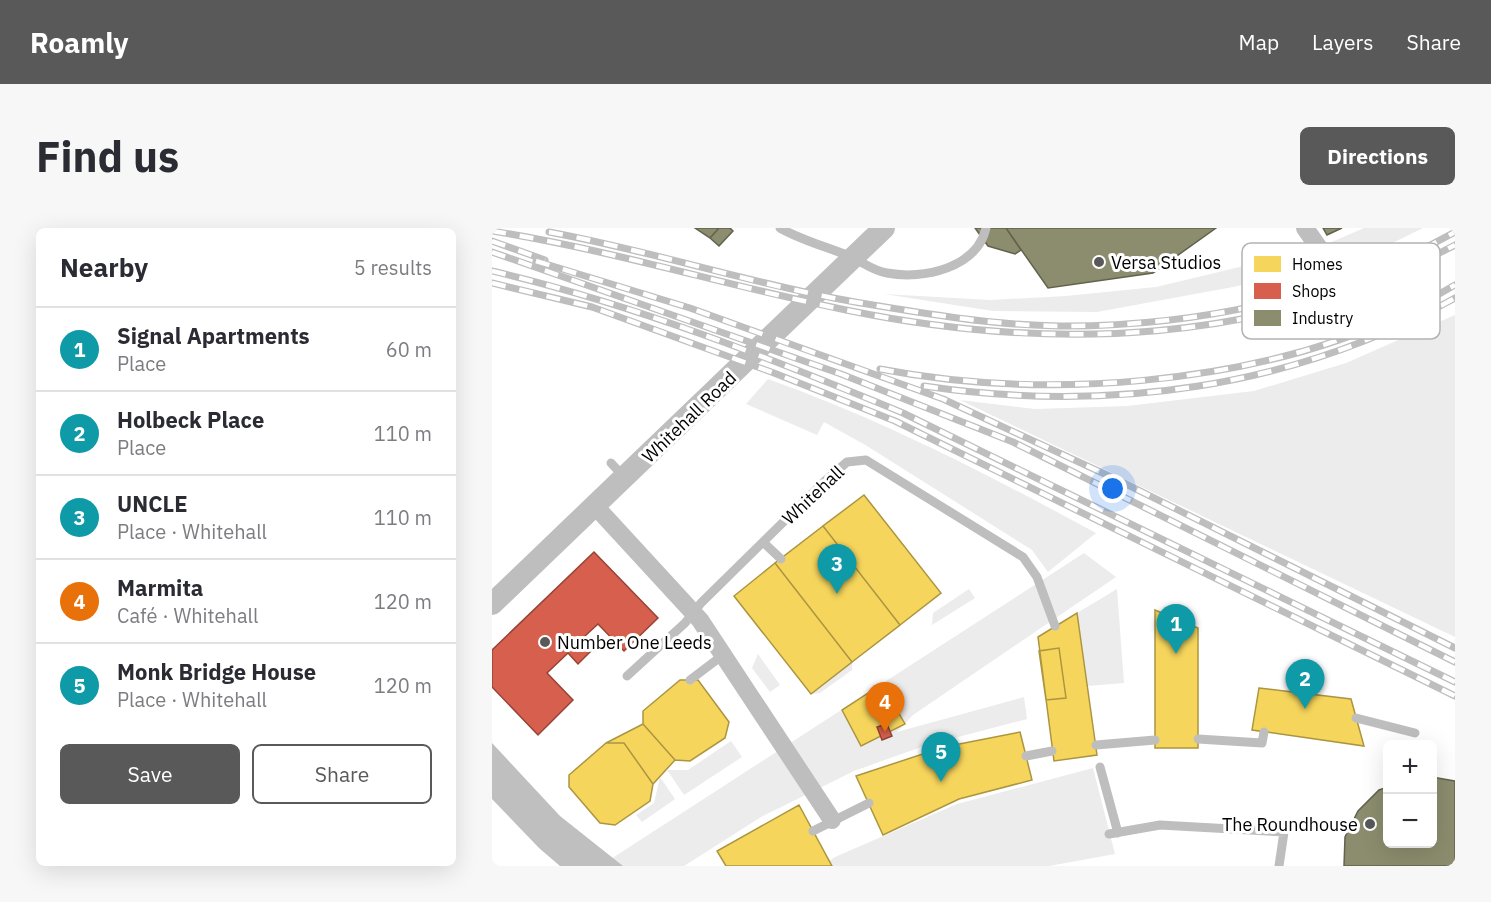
<!DOCTYPE html>
<html lang="en">
<head>
<meta charset="utf-8">
<style>
  body { margin:0; font-family:"IBM Plex Sans",sans-serif; background:#f7f7f7; color:#2b2b33 }
  .controls { position:absolute; right:18px; bottom:18px; display:grid; overflow:hidden; border-radius:9px; box-shadow:0 6px 24px #0002 }
  .controls button { width:54px; height:54px; display:grid; place-items:center; padding:0; border:0; border-bottom:2px solid #e1e1e2; background:#fff; color:#2b2b33; font:30px sans-serif }
  .you { position:absolute; left:621px; top:261px; width:21px; height:21px; margin:-15px; border:4px solid #fff; border-radius:50%; background:#1a73e8; box-shadow:0 0 0 9px #1a73e833 }
  .badge { display:grid; place-items:center; width:39px; height:39px; border-radius:50%; background:#595959; color:#fff; font-size:20px; font-weight:700 }
  .pin { position:absolute; translate:-50% -50px; filter:drop-shadow(0 2px 3px #0008) }
  .pin::after { content:''; position:absolute; top:32px; width:21px; height:18px; background:inherit; clip-path:polygon(0 0,100% 0,50% 100%) }
  .list { margin:0; padding:0; list-style:none }
  h2 { display:flex; justify-content:space-between; align-items:center; height:78px; margin:0; padding:0 24px; font-size:26px }
  h2 small { font-size:20px; font-weight:400; color:#7c7c81 }
  .list li { display:grid; grid-template-columns:39px 1fr auto; gap:18px; align-items:center; box-sizing:border-box; height:84px; padding:0 24px; border-top:2px solid #e1e1e2 }
  .list b { display:block; font-size:22px; white-space:nowrap }
  .list p { margin:0; font-size:20px; white-space:nowrap; color:#7c7c81 }
  .list em { font-size:20px; font-style:normal; color:#7c7c81 }
  .actions { display:flex; gap:12px; padding:18px 24px }
  .actions a { flex:1; padding:14px 0; border:2px solid #595959; border-radius:9px; text-align:center; font-size:21px; color:#595959 }
  .actions .main { background:#595959; color:#fff }
  .map { position:relative; flex:none; width:963px; height:638px; overflow:hidden; border-radius:9px }
  header { display:flex; align-items:center; gap:36px; box-sizing:border-box; height:84px; padding:0 30px; background:#595959; color:#fff }
  header strong { font-size:28px }
  nav { display:flex; gap:33px; margin-inline-start:auto; font-size:21px }
  .intro { display:flex; align-items:center; justify-content:space-between; box-sizing:border-box; height:144px; padding:0 36px }
  h1 { margin:0; font-size:42px }
  .button { padding:15px 27px; border-radius:9px; background:#595959; color:#fff; font-size:21px; font-weight:700 }
  main { display:flex; gap:36px; padding:0 36px }
  aside { flex:1; background:#fff; border-radius:9px; box-shadow:0 6px 24px #0002 }
  .map>svg:first-child { display:block }
  .green { fill:#ececec }
  .water { fill:#bfbfbf }
  .homes { fill:#f6d55c; stroke:#ac9540; stroke-width:1.5 }
  .shops { fill:#d6604d; stroke:#964336; stroke-width:1.5 }
  .industry { fill:#8c8c6e; stroke:#62624d; stroke-width:1.5 }
  .lines { fill:none; stroke-linecap:round; stroke-linejoin:round }
  .service { stroke:#bebebe; stroke-width:9 }
  .minor { stroke:#bebebe; stroke-width:18 }
  .tertiary { stroke:#bebebe; stroke-width:22 }
  .rail-casing { stroke:#bebebe; stroke-width:7 }
  .rail { stroke:#fff; stroke-width:4.5; stroke-dasharray:14; stroke-linecap:butt }
  .poi-dot { fill:#595959; stroke:#fff; stroke-width:2 }
  .labels { text-anchor:middle; dominant-baseline:central; stroke-width:6; stroke-linejoin:round; paint-order:stroke }
  .poi-label { font-size:18px; fill:#000; stroke:#fff; text-anchor:start }
  .street-label { font-size:18px; fill:#000; stroke:#fff }
  .key { fill:#fff; stroke:#b2b2b2; stroke-width:1.5 }
  .key-label { font-size:16px; fill:#000 }
</style>
</head>
<body>
<header>
<strong>Roamly</strong>
<nav><a>Map</a><a>Layers</a><a>Share</a></nav>
</header>
<div class="intro"><h1>Find us</h1><a class="button">Directions</a></div>
<main>
<aside>
<h2>Nearby<small>5 results</small></h2>
<ul class="list">
<li><span class="badge" style="background:#0f9aa8">1</span><div><b>Signal Apartments</b><p>Place</p></div><em>60 m</em></li>
<li><span class="badge" style="background:#0f9aa8">2</span><div><b>Holbeck Place</b><p>Place</p></div><em>110 m</em></li>
<li><span class="badge" style="background:#0f9aa8">3</span><div><b>UNCLE</b><p>Place · Whitehall</p></div><em>110 m</em></li>
<li><span class="badge" style="background:#e8710a">4</span><div><b>Marmita</b><p>Café · Whitehall</p></div><em>120 m</em></li>
<li><span class="badge" style="background:#0f9aa8">5</span><div><b>Monk Bridge House</b><p>Place · Whitehall</p></div><em>120 m</em></li>
</ul>
<div class="actions"><a class="main">Save</a><a>Share</a></div>
</aside>
<div class="map">
<svg width="963" height="638" viewBox="0 0 963 638">
  <rect width="100%" height="100%" fill="#fff"/>
  <path class="green" d="M872 0H931L878 26 741 59 605 84 501 83 392 66 498 72 574 68 664 59 814 23 826 33 835 16Z
    M963 87V409L468 172 543 181 635 178 762 163 854 135Z
    M276 151C391 192 497 247 604 305L556 344 540 322 375 218 332 194 325 207 254 176Z
    M592 325 624 349 421 487 405 504 532 469 535 491 432 518 362 543 269 589 192 638H108Z
    M477 361 483 370 440 397 441 385Z
    M625 361 632 455 596 458 585 385Z
    M266 426 288 457 278 464 260 440Z
    M360 434V442L328 465 319 466Z
    M239 513 250 529 192 567 175 542H196Z
    M601 540 623 626 557 638H330L343 629 465 576Z
    M168 549 183 571 150 594 144 587 162 575Z"/>
  <path class="water" d="M0 515 68 588 131 638H68L47 620 0 571Z"/>
  <path class="homes" d="M372 267 449 365 408 397 331 298Z
    M331 298 408 397 360 434 283 335Z
    M283 335 360 434 319 466 242 368Z
    M663 382 706 400V520H663Z
    M585 385 605 527 562 533 546 409Z
    M567 420 574 470 554 472 547 423Z
    M188 452H206L237 494 233 510 198 533 183 532 151 496V483Z
    M390 456 413 496 369 518 350 482Z
    M767 460 859 471 872 518 760 502Z
    M151 496 183 532 161 556 132 515H114Z
    M528 504 540 552 467 571 391 607 364 548 452 519Z
    M114 515H132L161 556 158 573 123 597 108 595 77 559V547Z
    M307 577 340 638H234L225 623Z"/>
  <path class="shops" d="M102 324 166 390 132 423 106 396 93 408 103 419 86 436 76 425 55 445 81 472 46 507 0 459V422Z
    M395 496 400 508 390 512 385 499Z"/>
  <path class="industry" d="M203 0H227L218 10Z
    M227 0H238L241 3 227 18 218 10Z
    M483 0H514L529 22 523 26 496 18Z
    M514 0H724L661 45 556 60Z
    M831 0H850L835 7Z
    M940 549 963 553V638H852L853 609 866 583 887 562 896 559V616H940Z"/>
  <g class="lines">
    <path class="service" d="M288 0C309 12 335 19 357 28 369 33 381 43 395 45 431 52 485 40 494 0
      M119 235 132 249
      M271 314 289 331
      M135 448 193 395 209 375 332 254 355 234 374 232 531 329 545 349 563 398
      M198 452 231 427
      M864 490 923 505
      M706 511 770 515 772 504
      M604 517 663 512
      M534 528 560 523
      M608 539 626 605
      M321 603 377 575
      M617 606 668 597 792 604 787 638"/>
    <path class="minor" d="M813 0 834 30
      M104 279 208 392 340 592"/>
    <path class="tertiary" d="M0 376 392 0"/>
    <g class="rail-casing">
      <path id="rail" d="M0 3C120 22 235 58 354 82 559 124 774 117 963 17
        M57 4C160 23 260 56 363 74 429 85 499 97 567 98 701 99 845 70 963 4
        M0 13 53 32
        M0 24 349 146 521 214 963 434
        M44 33 198 80 451 171 632 255 963 420
        M0 43C141 76 278 130 411 185L963 454
        M0 55 100 79 282 145 403 193 963 468
        M388 141C550 172 755 158 907 88 926 79 945 67 963 57
        M432 158C616 185 799 161 963 70"/>
    </g>
    <use href="#rail" class="rail"/>
  </g>
  <g class="poi-dot">
    <circle cx="607" cy="34" r="6"/>
    <circle cx="53" cy="414" r="6"/>
    <circle cx="878" cy="596" r="6"/>
  </g>
  <g class="labels">
    <g class="poi-label">
      <text x="619" y="34">Versa Studios</text>
      <text x="65" y="414">Number One Leeds</text>
      <text x="866" y="596" text-anchor="end">The Roundhouse</text>
    </g>
    <g class="street-label">
      <text transform="translate(197 189) rotate(-44)">Whitehall Road</text>
      <text transform="translate(321 267) rotate(-43)">Whitehall</text>
    </g>
  </g>
  <rect x="750" y="15" width="198" height="96" rx="9" class="key"/>
  <rect x="762" y="28" width="27" height="16" fill="#f6d55c"/>
  <rect x="762" y="55" width="27" height="16" fill="#d6604d"/>
  <rect x="762" y="82" width="27" height="16" fill="#8c8c6e"/>
  <g class="key-label">
    <text x="800" y="42">Homes</text>
    <text x="800" y="69">Shops</text>
    <text x="800" y="96">Industry</text>
  </g>
</svg>
<div class="controls">
<button>+</button>
<button>−</button>
</div>
<div class="you"></div>
<div class="pin badge" style="left:684px;top:426px;background:#0f9aa8">1</div>
<div class="pin badge" style="left:813px;top:481px;background:#0f9aa8">2</div>
<div class="pin badge" style="left:345px;top:366px;background:#0f9aa8">3</div>
<div class="pin badge" style="left:393px;top:504px;background:#e8710a">4</div>
<div class="pin badge" style="left:449px;top:554px;background:#0f9aa8">5</div>
</div>
</main>
</body>
</html>
